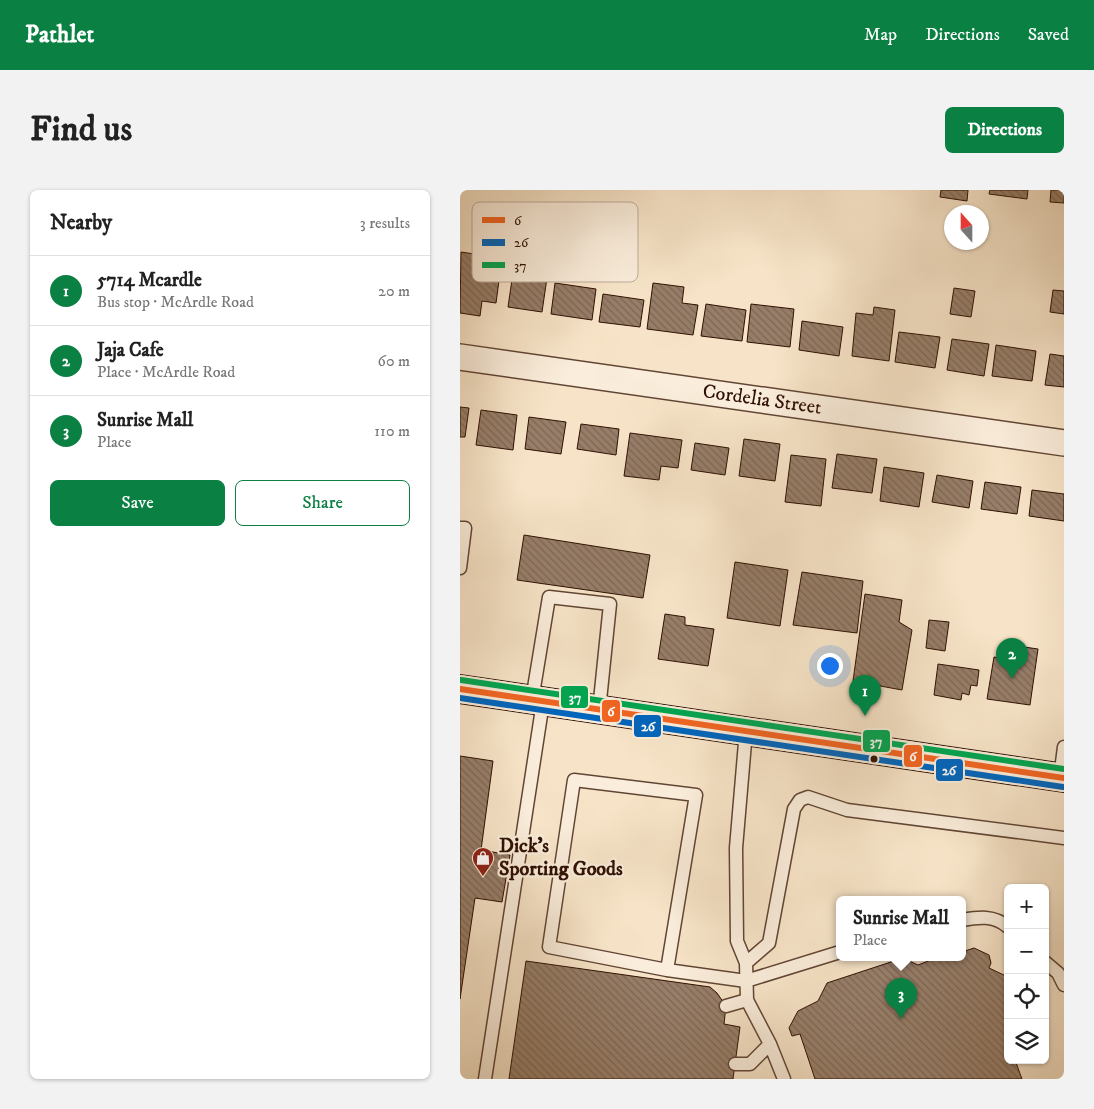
<!DOCTYPE html>
<html lang="en">
<head>
<meta charset="utf-8">
<style>
  body { margin:0; font-family:"IM FELL DW Pica",serif; background:#f2f2f2; color:#222 }
  .controls { position:absolute; right:15px; bottom:15px; display:grid; overflow:hidden; border-radius:8px; box-shadow:0 1px 4px #0004 }
  .controls button { width:45px; height:45px; display:grid; place-items:center; padding:0; border:0; border-bottom:1px solid #e0e0e0; background:#fff; color:#222; font:25px sans-serif }
  .compass { position:absolute; left:484px; top:15px; width:45px; height:45px; border-radius:50%; background:#fff; box-shadow:0 1px 4px #0004; rotate:339deg }
  .you { position:absolute; left:369px; top:475px; width:18px; height:18px; margin:-12px; border:4px solid #fff; border-radius:50%; background:#1a73e8; box-shadow:0 0 0 8px #1a73e833 }
  .badge { display:grid; place-items:center; width:32px; height:32px; border-radius:50%; background:#0b8043; color:#fff; font-size:16px; font-weight:700 }
  .pin { position:absolute; translate:-50% -41px; filter:drop-shadow(0 1px 2px #0008) }
  .pin::after { content:''; position:absolute; top:26px; width:18px; height:15px; background:inherit; clip-path:polygon(0 0,100% 0,50% 100%) }
  .popup { position:absolute; left:376px; top:706px; width:130px; height:65px; box-sizing:border-box; display:grid; place-content:center; border-radius:8px; background:#fff; filter:drop-shadow(0 1px 4px #0005); font-size:16px; white-space:nowrap; color:#767676 }
  .popup b { font-size:19px; color:#222 }
  .popup::after { content:''; position:absolute; left:50%; top:100%; margin-left:-10px; border:10px solid transparent; border-top-color:#fff }
  .list { margin:0; padding:0; list-style:none }
  h2 { display:flex; justify-content:space-between; align-items:center; height:65px; margin:0; padding:0 20px; font-size:21px }
  h2 small { font-size:16px; font-weight:400; color:#767676 }
  .list li { display:grid; grid-template-columns:32px 1fr auto; gap:15px; align-items:center; box-sizing:border-box; height:70px; padding:0 20px; border-top:1px solid #e0e0e0 }
  .list b { display:block; font-size:19px; white-space:nowrap }
  .list p { margin:0; font-size:16px; white-space:nowrap; color:#767676 }
  .list em { font-size:16px; font-style:normal; color:#767676 }
  .actions { display:flex; gap:10px; padding:15px 20px }
  .actions a { flex:1; padding:11px 0; border:1px solid #0b8043; border-radius:8px; text-align:center; font-size:18px; color:#0b8043 }
  .actions .main { background:#0b8043; color:#fff }
  .icon { flex:none; width:28px; height:28px; fill:none; stroke:currentColor; stroke-width:2; stroke-linecap:round; stroke-linejoin:round }
  .map { position:relative; flex:none; width:604px; height:889px; overflow:hidden; border-radius:8px }
  header { display:flex; align-items:center; gap:30px; box-sizing:border-box; height:70px; padding:0 25px; background:#0b8043; color:#fff }
  header strong { font-size:24px }
  nav { display:flex; gap:28px; margin-inline-start:auto; font-size:18px }
  .intro { display:flex; align-items:center; justify-content:space-between; box-sizing:border-box; height:120px; padding:0 30px }
  h1 { margin:0; font-size:35px }
  .button { padding:12px 22px; border-radius:8px; background:#0b8043; color:#fff; font-size:18px; font-weight:700 }
  main { display:flex; gap:30px; padding:0 30px }
  aside { flex:1; background:#fff; border-radius:8px; box-shadow:0 1px 4px #0004 }
  .map>svg:first-child { display:block }
  .building { fill:url(#building-back-hatch); stroke:#2f1003 }
  .lines { fill:none; stroke-linecap:round; stroke-linejoin:round }
  .service-casing { stroke:#614534; stroke-width:15 }
  .minor-casing { stroke:#614534; stroke-width:28 }
  .secondary-casing { stroke:#2f1003; stroke-width:30 }
  .service { stroke:#faeddb; stroke-width:12 }
  .minor { stroke:#faeddb; stroke-width:25 }
  .secondary { stroke:#faeddb; stroke-width:28 }
  .bus-1-casing { stroke:#faeddb; stroke-width:10 }
  .bus-2-casing { stroke:#faeddb; stroke-width:10 }
  .bus-3-casing { stroke:#faeddb; stroke-width:10 }
  .bus-1 { stroke:#f26522; stroke-width:6 }
  .bus-2 { stroke:#0065bd; stroke-width:6 }
  .bus-3 { stroke:#00a651; stroke-width:6 }
  .bus-dot { fill:#2f1003; stroke:#faeddb; stroke-width:2 }
  .labels { text-anchor:middle; dominant-baseline:central; stroke-width:4.5; stroke-linejoin:round; paint-order:stroke }
  .street-label { font-size:20px; fill:#2f1003; stroke:#faeddb }
  .poi-label { font-size:20px; font-weight:bold; fill:#2f1003; stroke:#faeddb; text-anchor:start }
  .key { fill:#faeddb; stroke:#bdab9a; stroke-width:1 }
  .key-label { font-size:14px; fill:#2f1003 }
  .line-badge { stroke:#faeddb; stroke-width:2 }
  .badge-label { font-size:14px; text-anchor:middle; font-weight:bold; fill:#fff }
</style>
</head>
<body>
<header>
<strong>Pathlet</strong>
<nav><a>Map</a><a>Directions</a><a>Saved</a></nav>
</header>
<div class="intro"><h1>Find us</h1><a class="button">Directions</a></div>
<main>
<aside>
<h2>Nearby<small>3 results</small></h2>
<ul class="list">
<li><span class="badge">1</span><div><b>5714 Mcardle</b><p>Bus stop · McArdle Road</p></div><em>20 m</em></li>
<li><span class="badge">2</span><div><b>Jaja Cafe</b><p>Place · McArdle Road</p></div><em>60 m</em></li>
<li><span class="badge">3</span><div><b>Sunrise Mall</b><p>Place</p></div><em>110 m</em></li>
</ul>
<div class="actions"><a class="main">Save</a><a>Share</a></div>
</aside>
<div class="map">
<svg width="604" height="889" viewBox="0 0 604 889">
  <defs>
    <pattern id="building-back-hatch" width="6" height="6" patternUnits="userSpaceOnUse" patternTransform="scale(1.25)"><rect width="6" height="6" fill="#977e69"/><path d="M-1 5l2 2M0 0l6 6M5-1l2 2" fill="none" stroke="#7c6654"/></pattern>
  </defs>
  <rect width="100%" height="100%" fill="#f7e4c8"/>
  <filter id="stains"><feTurbulence type="fractalNoise" baseFrequency=".004" numOctaves="4"/><feColorMatrix values="0 0 0 0 .2 0 0 0 0 .09 0 0 0 0 .02 0 0 0 .5 -.17"/></filter>
  <radialGradient id="worn" r=".72"><stop offset=".6" stop-color="#630" stop-opacity="0"/><stop offset="1" stop-color="#630" stop-opacity=".3"/></radialGradient>
  <path class="building" d="M481 0H508L507 11 480 7Z
    M530 0H568L567 9 529 4Z
    M591 0H604V13L590 12Z
    M1 62 42 68 36 113 22 111 20 126 0 123Z
    M55 69 89 74 82 122 48 117Z
    M95 93 136 99 132 130 91 124Z
    M193 93 224 97 222 113 238 115 233 145 187 139Z
    M494 98 515 101 511 127 490 124Z
    M593 100 604 101V124L590 122Z
    M143 104 184 110 180 137 139 132Z
    M246 114 286 120 282 151 241 146Z
    M291 114 334 119 330 157 287 152Z
    M414 117 435 120 429 171 392 166 396 123 413 125Z
    M342 131 383 137 379 166 339 160Z
    M439 142 480 147 475 178 435 172Z
    M492 149 529 154 524 186 487 180Z
    M536 155 576 161 572 191 532 186Z
    M590 164 604 166V197L585 195Z
    M0 217 9 218 5 247H0Z
    M21 220 57 225 53 260 16 255Z
    M69 227 106 232 101 264 65 259Z
    M121 234 159 239 156 265 117 259Z
    M170 243 222 250 218 278 201 276 199 290 164 286Z
    M284 249 320 254 315 291 279 286Z
    M235 253 269 258 265 285 231 280Z
    M377 264 417 269 412 303 372 298Z
    M331 265 366 269 361 316 325 312Z
    M424 277 464 283 459 317 420 311Z
    M477 285 513 291 509 318 472 312Z
    M525 292 561 297 557 324 521 319Z
    M572 300 604 304V331L569 326Z
    M64 345 190 365 183 408 57 390Z
    M275 372 328 380 320 436 267 428Z
    M342 382 403 391 397 443 333 435Z
    M405 404 442 410 439 432 452 440 442 500 393 491Z
    M205 424 225 427V435L254 439 248 476 198 469Z
    M469 430 489 432 485 461 466 458Z
    M550 455 578 459 570 515 527 509 534 467 547 469Z
    M478 474 519 480 517 496 511 495 509 505 502 503 501 510 474 505Z
    M0 566 33 571 21 660 50 665 42 712 15 708 0 809Z
    M514 758 529 765 531 773 529 778 548 787V870H555L562 889H355L340 844 332 846 329 838 338 821 358 811 367 793 443 768 458 775 476 768H502L505 761Z
    M66 771 250 797 257 803 266 816 264 834 280 837 273 889H49Z"/>
  <g class="lines">
    <g class="service-casing">
      <path id="service" d="M0 338H5L0 378
        M72 510 89 407 150 414 139 520
        M286 541 276 658 277 751 286 773 287 810 310 854 324 889
        M600 588 604 557
        M502 730C519 727 534 725 548 737
        M585 772 598 783 604 795
        M286 773 309 753 334 619 340 610 348 607 387 620 604 648
        M207 780 236 605 114 590 89 757 207 780 286 791 380 762
        M266 816 287 810
        M275 874H290L310 854
        M25 889 83 512"/>
    </g>
    <g class="minor-casing">
      <path id="minor" d="M0 167 604 253"/>
    </g>
    <g class="secondary-casing">
      <path id="secondary" d="M0 499 604 588"/>
    </g>
    <use href="#service" class="service"/>
    <use href="#minor" class="minor"/>
    <use href="#secondary" class="secondary"/>
    <g class="bus-1-casing">
      <path id="bus-1" d="M0 499 604 588"/>
    </g>
    <g class="bus-2-casing">
      <path id="bus-2" d="M0 508 603 597"/>
    </g>
    <g class="bus-3-casing">
      <path id="bus-3" d="M1 490 604 579"/>
    </g>
    <use href="#bus-1" class="bus-1"/>
    <use href="#bus-2" class="bus-2"/>
    <use href="#bus-3" class="bus-3"/>
  </g>
  <defs>
    <g id="shop-pin" transform="scale(1.125)"><path d="M0 17L-7.5 6A9.5 9.5 0 1 1 7.5 6Z" fill="#8f2418" stroke="#faeddb"/><path d="M-5-2.5h2.3a2.7 3.5 0 0 1 5.4 0H5L5.5 6h-11ZM-1.5-2.5h3a1.5 2.3 0 0 0-3 0Z" fill="#fff"/></g>
  </defs>
  <g fill-rule="evenodd">
    <use href="#shop-pin" x="23" y="668"/>
  </g>
  <circle class="bus-dot" cx="414" cy="569" r="4.5"/>
  <g class="labels">
    <g class="street-label">
      <text transform="translate(302 210) rotate(8)">Cordelia Street</text>
    </g>
    <g class="poi-label">
      <text x="39" y="656">Dick's<tspan x="39" dy="23">Sporting Goods</tspan></text>
    </g>
  </g>
  <rect x="12" y="12" width="166" height="80" rx="8" class="key"/>
  <rect x="22" y="27" width="23" height="6" fill="#f26522"/>
  <rect x="22" y="49" width="23" height="7" fill="#0065bd"/>
  <rect x="22" y="72" width="23" height="6" fill="#00a651"/>
  <g class="key-label">
    <text x="54" y="35">6</text>
    <text x="54" y="57">26</text>
    <text x="54" y="80">37</text>
  </g>
  <g class="line-badge">
    <rect x="100" y="495" width="29" height="24" rx="5" fill="#00a651"/>
    <rect x="141" y="509" width="20" height="24" rx="5" fill="#f26522"/>
    <rect x="173" y="524" width="29" height="24" rx="5" fill="#0065bd"/>
    <rect x="402" y="539" width="29" height="24" rx="5" fill="#00a651"/>
    <rect x="443" y="554" width="20" height="24" rx="5" fill="#f26522"/>
    <rect x="475" y="568" width="29" height="24" rx="5" fill="#0065bd"/>
  </g>
  <g class="badge-label">
    <text x="115" y="512">37</text>
    <text x="151" y="526">6</text>
    <text x="188" y="541">26</text>
    <text x="416" y="556">37</text>
    <text x="453" y="571">6</text>
    <text x="489" y="585">26</text>
  </g>
  <rect width="100%" height="100%" filter="url(#stains)"/>
  <rect width="100%" height="100%" fill="url(#worn)"/>
</svg>
<div class="controls">
<button>+</button>
<button>−</button>
<button><svg class="icon" aria-label="locate" viewBox="0 0 24 24"><circle cx="12" cy="12" r="6"/><path d="M12 2v4M12 18v4M2 12h4M18 12h4"/></svg></button>
<button><svg class="icon" aria-label="layers" viewBox="0 0 24 24"><path d="M12 4l9 5-9 5-9-5zM3 14l9 5 9-5"/></svg></button>
</div>
<svg class="compass" viewBox="-18 -18 36 36"><path d="M0-13l5 13h-10z" fill="#e53935"/><path d="M0 13l5-13h-10z" fill="#767676"/></svg>
<div class="you"></div>
<div class="pin badge" style="left:405px;top:526px">1</div>
<div class="pin badge" style="left:552px;top:489px">2</div>
<div class="pin badge" style="left:441px;top:829px">3</div>
<div class="popup"><b>Sunrise Mall</b>Place</div>
</div>
</main>
</body>
</html>
